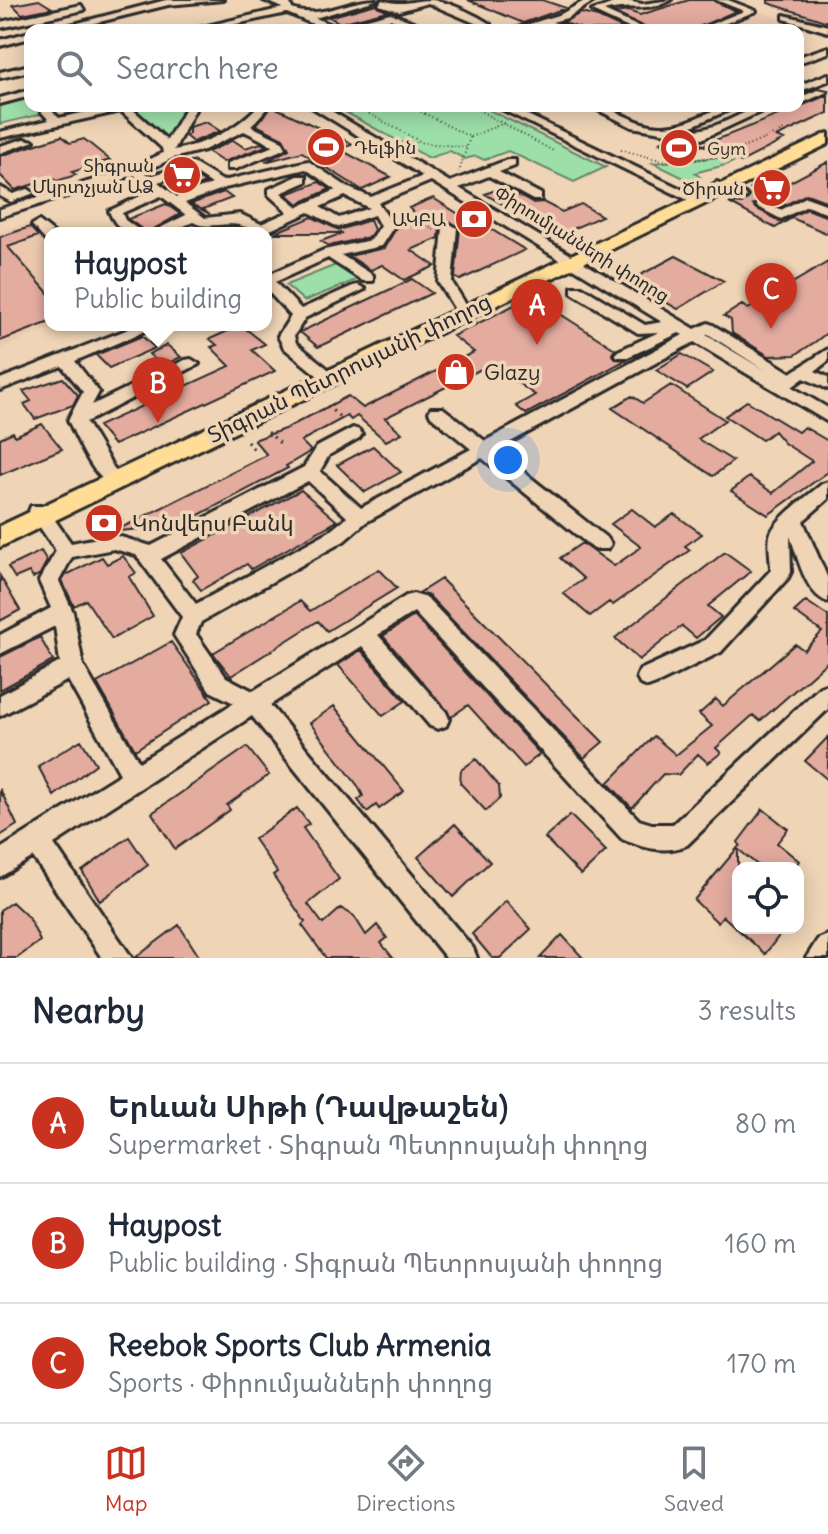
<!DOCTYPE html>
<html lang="en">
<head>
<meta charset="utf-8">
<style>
  body { margin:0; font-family:Delius,"Noto Sans Armenian",sans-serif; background:#f2f2f3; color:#1f2937 }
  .controls { position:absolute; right:24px; bottom:24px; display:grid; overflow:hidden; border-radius:16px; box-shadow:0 4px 20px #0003 }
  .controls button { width:72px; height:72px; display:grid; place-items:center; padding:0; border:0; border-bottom:2px solid #e0e1e3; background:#fff; color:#1f2937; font:40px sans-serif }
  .you { position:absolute; left:508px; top:460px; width:28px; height:28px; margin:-20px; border:6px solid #fff; border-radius:50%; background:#1a73e8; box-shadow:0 0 0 12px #1a73e833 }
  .badge { display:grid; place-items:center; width:52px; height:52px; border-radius:50%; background:#c8321e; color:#fff; font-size:26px; font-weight:700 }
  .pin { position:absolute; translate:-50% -66px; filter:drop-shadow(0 2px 4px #0008) }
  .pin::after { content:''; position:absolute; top:42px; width:28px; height:24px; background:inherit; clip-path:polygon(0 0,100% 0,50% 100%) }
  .popup { position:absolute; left:44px; top:227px; width:228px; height:104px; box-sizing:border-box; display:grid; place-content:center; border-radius:16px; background:#fff; filter:drop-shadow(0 2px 6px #0005); font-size:26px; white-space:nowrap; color:#747a83 }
  .popup b { font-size:30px; color:#1f2937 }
  .popup::after { content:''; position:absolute; left:50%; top:100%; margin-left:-16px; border:16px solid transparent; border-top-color:#fff }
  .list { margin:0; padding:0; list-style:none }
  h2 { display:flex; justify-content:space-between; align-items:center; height:104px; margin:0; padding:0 32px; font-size:34px }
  h2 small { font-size:26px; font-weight:400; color:#747a83 }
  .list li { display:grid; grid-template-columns:52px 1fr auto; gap:24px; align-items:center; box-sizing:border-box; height:120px; padding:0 32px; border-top:2px solid #e0e1e3 }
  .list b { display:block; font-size:30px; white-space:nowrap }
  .list p { margin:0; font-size:26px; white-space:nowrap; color:#747a83 }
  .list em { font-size:26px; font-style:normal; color:#747a83 }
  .icon { flex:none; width:44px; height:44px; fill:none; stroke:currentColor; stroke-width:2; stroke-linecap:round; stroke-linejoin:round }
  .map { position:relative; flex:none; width:828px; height:958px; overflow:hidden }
  .search { position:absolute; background:#fff; box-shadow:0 4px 20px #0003; left:24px; right:24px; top:24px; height:88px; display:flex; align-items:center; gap:20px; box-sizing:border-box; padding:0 28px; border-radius:16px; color:#747a83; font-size:30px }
  .sheet { height:464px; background:#fff }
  nav { display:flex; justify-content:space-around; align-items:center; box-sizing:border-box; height:112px; border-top:2px solid #e0e1e3; background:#fff; font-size:22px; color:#747a83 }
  nav a { display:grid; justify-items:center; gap:4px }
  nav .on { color:#c8321e }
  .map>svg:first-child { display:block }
  .built { fill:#ecc8af }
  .green { fill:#9ddfa9; stroke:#64856a; stroke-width:2 }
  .building { fill:#e4ab9f; stroke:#2b2b2b; stroke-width:2 }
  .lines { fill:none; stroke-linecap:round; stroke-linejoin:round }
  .minor-tunnel { stroke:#c8b29a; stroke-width:12; stroke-dasharray:12 6; stroke-linecap:butt }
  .minor-casing { stroke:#2b2b2b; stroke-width:6 }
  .major-casing { stroke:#2b2b2b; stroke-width:6 }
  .path-far1 { stroke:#2b2b2b; stroke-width:2; stroke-dasharray:1 3; stroke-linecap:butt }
  .path { stroke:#2b2b2b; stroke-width:3; stroke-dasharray:2 5; stroke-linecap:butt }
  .minor { fill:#efd4b6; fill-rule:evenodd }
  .major { fill:#ffdd96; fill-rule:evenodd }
  .labels { text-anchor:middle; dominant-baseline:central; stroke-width:7; stroke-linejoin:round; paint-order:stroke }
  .far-poi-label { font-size:18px; fill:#2b2b2b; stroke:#efd4b6; text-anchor:end }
  .far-street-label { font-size:18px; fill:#2b2b2b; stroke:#efd4b6 }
  .street-label { font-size:22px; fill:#2b2b2b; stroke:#efd4b6 }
  .poi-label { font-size:22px; fill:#2b2b2b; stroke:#efd4b6; text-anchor:start }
</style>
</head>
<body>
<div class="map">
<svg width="828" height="958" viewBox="0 0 828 958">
  <rect width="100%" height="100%" fill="#efd4b6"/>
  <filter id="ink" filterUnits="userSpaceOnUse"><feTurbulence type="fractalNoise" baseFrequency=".0125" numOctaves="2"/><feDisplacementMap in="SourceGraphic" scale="16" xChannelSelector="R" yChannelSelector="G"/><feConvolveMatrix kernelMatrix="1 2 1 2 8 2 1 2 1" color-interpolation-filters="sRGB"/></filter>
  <g filter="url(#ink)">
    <path class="built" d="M626 0H723L803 27 794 30H651L596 9Z
      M30 222 50 244V325H59L0 348V232Z"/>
    <path class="green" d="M21 97H30V106H46L42 114 0 124V103Z
      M142 106H186L167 140 133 108Z
      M334 106H481L606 167 574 182 508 151 484 160 476 156 465 159 450 151 429 158Z
      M731 156 739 159C728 167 709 168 695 173L700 177 690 181 653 163Z
      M341 263 361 278 304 301 286 285Z"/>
    <path class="building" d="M39 0 52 8 22 14 13 5Z
      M468 0H542L566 8 523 23Z
      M689 0H713L736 11 693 30H649L615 13 628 11 640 15Z
      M768 0H828V22L768 3Z
      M376 4 387 11 340 23 329 17Z
      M581 13 598 17 626 30H582L563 22Z
      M828 95V113L776 137 784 140 741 162 703 145Z
      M272 106 353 144 339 149 391 177 362 190 302 152 265 162 289 149 283 138 256 125Z
      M206 122 220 131 193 142 185 136 189 134V127Z
      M62 136 70 143 84 139 110 160 72 172 76 175 57 181 53 178 15 190 0 175V156Z
      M672 137 694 141 703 145 684 153 660 142Z
      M233 140 245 148 261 143 266 146 223 162 208 152Z
      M828 162V202L807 194 781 207 763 199 753 205 780 222 807 209 828 217V234L792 218 775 228 729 203 743 204 755 190 751 189 772 177 787 184Z
      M192 174 205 183 180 193 168 185Z
      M319 182 330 189 298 204 287 194Z
      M503 187 532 203 543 202 562 212 581 204 602 216 557 236 485 194Z
      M224 192 232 198 203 209 210 214 191 204Z
      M433 198 462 216 466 214 525 250 460 280 455 277 460 228 449 221 440 228 439 238 411 250 435 266 404 280 382 265 371 270 349 256 384 248 397 227 418 218 409 208Z
      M166 204 180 214 147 233 128 219Z
      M312 217 339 230 370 220 374 230 369 237 329 246 321 241 343 233H274Z
      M30 227 38 236 8 247 50 295V322L0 341V237Z
      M676 256 724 281 678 309 629 281Z
      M828 262V332L815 342 795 355 769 356 732 333 731 320 724 316 742 305 748 309Z
      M412 279 432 293 318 347 300 332Z
      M532 296 615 349 612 354 616 359 626 360 526 414 516 406 535 395 491 364 385 418 402 433 386 441 357 416 351 420 347 416 301 441 311 451 286 466 288 468 178 526 95 533 86 521 105 511 121 528 267 455 254 440 287 428 348 396 363 408 474 352 453 336Z
      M241 325 265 344 252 350 275 371 114 445 98 426 230 366 211 347 217 345 210 339Z
      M142 336 155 348 109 368 96 355Z
      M167 345 181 357 162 366 149 354Z
      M682 354 713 372 687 389 656 370Z
      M63 378 78 395 73 405 35 419 24 404 31 401 23 391Z
      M671 385 725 420 698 439 733 461 713 476 612 408 632 396 643 403Z
      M747 401 798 432 804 427 828 441V472L768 515 731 491 749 477 773 493 812 461 784 443 774 431 762 440 725 416Z
      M42 424 62 449 0 475V438L13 432 15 436Z
      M373 446 401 472 365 492 337 465Z
      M301 490 337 521 251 569 247 564 201 590 193 580 198 576 181 553Z
      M632 509 655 527 674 514 702 534 685 546 690 550 613 605 609 602 590 616 563 593 584 579 560 558 582 543 614 566 641 547 611 524Z
      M41 551 47 561 40 574 33 578 29 572 15 578 8 567Z
      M725 552 751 571 708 606 721 617 696 638 682 626 639 660 615 638Z
      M123 556 136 573 129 577 153 616 112 639 86 600 74 606 62 581 66 575 102 557 107 564Z
      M379 569 397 588 327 631 318 621 231 676 213 653 300 601 310 611Z
      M0 576 20 610 0 621Z
      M441 579 603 742 584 758 429 596 419 593Z
      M806 601 828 616V661L760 721 753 715 716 748 721 753 708 763 698 754 678 775 663 774 632 808 608 783 654 736 676 755 712 726 699 714 716 699 723 706 795 644 804 650 822 632 794 612Z
      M414 616 540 754 524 767 468 705 451 717 383 636Z
      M40 637 53 661 0 690V657Z
      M171 642 212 700 135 750 97 683Z
      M361 650 405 701 383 716 338 665Z
      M334 706 404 791 379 809 376 805 367 812 358 800 363 796 358 786 310 723Z
      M828 737V780L805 761Z
      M81 740 96 764 54 796 38 766Z
      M247 747 269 775 227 805 230 810 175 849 152 813Z
      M476 759 499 786 500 798 486 811 460 783 461 770Z
      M0 789 17 825 0 836Z
      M297 808 309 824 303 828 339 879 308 904 323 924 341 908 354 916 366 935 377 925 387 938 381 943 393 958H326L302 925 305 922 273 875 277 872 254 839Z
      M763 809 788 829 777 843 799 861 794 868H761L738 849V928H785L765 954 723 916 718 923 694 900 740 845 738 842Z
      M570 815 606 851 581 875 545 838Z
      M455 824 490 862 453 897 418 857Z
      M129 837 148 865 100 901 82 871Z
      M506 901 531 929 500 958H492L472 934Z
      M12 902 29 918 40 941 17 958H0V910Z
      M179 925 200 958H135Z
      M562 935 583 958H540Z"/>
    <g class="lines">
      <path class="minor-tunnel" d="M741 197 762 206"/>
      <g class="minor-casing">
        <path id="minor" d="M166 0H223L168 5 67 30H51Z
          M263 0 290 3 292 9C319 20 347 0 376 0L315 18 337 27 390 13 434 30H420L390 19 348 30H327L287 13 208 30H190L283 8Z
          M382 0C406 7 410 0 431 0 448 1 476 15 490 24L482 26 428 3 399 11 379 5Z
          M586 0H596L567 18 552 22 579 30H554L543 25 511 30 561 14Z
          M622 0 642 4 671 0C649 12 627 4 604 11L646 30H633L592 11Z
          M716 0H728L756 11 709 30H696L744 11Z
          M81 5 84 10 0 28V22Z
          M784 15 828 26V32L784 19Z
          M30 32V38L0 46V40Z
          M828 47V53L798 63V57Z
          M30 65V71L0 78V72Z
          M828 74V81L806 89 798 87V81L805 83Z
          M30 90V96L0 104V98Z
          M818 90 827 92 798 105V98Z
          M36 106H47L59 118 113 106H132L131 108 167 140 187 106H197L174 150C208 143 234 131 258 106H269L251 126 282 141 286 148 236 169H228V163L274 146 244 131 204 150 173 158 144 172 150 176 193 163 223 181 308 161 349 188 371 197 423 176 310 106H323L450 182 507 160H515V166L499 172 541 194V200H533L489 176 459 188 695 329 708 323 713 325 791 373 828 349V361L815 371 828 377V389L804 378 792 387 828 408V422L694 342 496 450 608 539 611 544 608 549H594L482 458 366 522 344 541 201 622 196 634 226 677 253 691 406 596 413 594 427 598 639 820 652 824H673L820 687 828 684V709L687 845C665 854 643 848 622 839L414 612 378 635 446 712 449 719 446 726 438 729 430 726 362 646 270 705 473 948 477 958H446L252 716 54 844 132 958H102L33 857 0 877V849L120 774 68 680 0 716V695L60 662 55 626 0 654V635L51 608 39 581 56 551 29 511 31 506H45L71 543 114 535 151 546 304 467 317 447 353 428 359 430 362 434 359 438 329 455 320 471 361 508 471 449 431 416 429 412 431 408H443L485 441 683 335 679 333 628 357H618L615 354 618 351 659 332 638 333 572 293V287H582L645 325 662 322 431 181 378 203 394 226 381 246 341 255 373 275V281H363L328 258 275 282 301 309 353 286 358 285 365 289 305 318 294 336 296 343 338 377 330 382 324 381 284 348 278 336 291 316 266 289V276L324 250 371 240 380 226 374 215 338 227 309 212 264 233H249L252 230C229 217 210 232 193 222L168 233H150L186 215 161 196 122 213 125 220 143 233C124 233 116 228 109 211L153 190 134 175 0 217V209L132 168 163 153 162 148 121 111 0 138V132L49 120ZM306 169 336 190 298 207 281 193 306 182V176H298L269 189V195L288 212 261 224 240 214 205 218 185 203 225 188ZM192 171 212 184 177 197 158 182ZM345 196 369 208 339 218 320 207ZM708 334 766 371 706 335ZM308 481 347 517 330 531 196 604 161 559ZM114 549 136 555 182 617 174 635 210 691 234 703 139 762 83 665 73 612 59 581 72 557Z
          M495 106H509L704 200 694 203Z
          M590 106C615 106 635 126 661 126 689 127 711 106 738 106L685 129C717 135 741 106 773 106L702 139 632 127Z
          M24 139 34 141 0 153V146Z
          M717 182 745 194 747 197 741 201 713 189 711 186Z
          M0 187 13 194 28 189 34 193 11 202 0 196Z
          M806 197 828 205V214L807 206 781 219 756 206 762 202 781 210Z
          M39 221 54 233H50V241L45 240 32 225Z
          M450 224 457 228 452 282 468 308 461 312 456 311 438 282 443 228Z
          M139 325H159L75 361 99 392 92 405 185 360 191 359 199 364 86 422 119 477 110 483C93 478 76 436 68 420L83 392 62 366 0 390V379Z
          M828 482V499L803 521 828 579V602C805 594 798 557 790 536L791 572 788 578 721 652 656 684 648 687 640 684 637 677 640 670 705 640 771 570C771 559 768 546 770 536 774 519 808 496 822 484Z
          M828 935V958H806L818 939Z"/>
      </g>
      <g class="major-casing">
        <path id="major" d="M828 133V144L0 547V526Z"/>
      </g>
      <path class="path-far1" d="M355 106 423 143 466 147
        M410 106 470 137 459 172
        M471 106 555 152
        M349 112 368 106
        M470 137 504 123
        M403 143H419
        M621 150C638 153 653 160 671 161 712 163 750 146 786 129
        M398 221 410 216 434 230
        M562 237 573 245"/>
      <path class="path" d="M535 294 549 302 545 304
        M327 406 342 419
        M268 432 282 445
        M247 442 254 449
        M113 509 125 524"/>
      <use href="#minor" class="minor"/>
      <use href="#major" class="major"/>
    </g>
  </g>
  <defs>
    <g id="stadium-disc" transform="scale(2)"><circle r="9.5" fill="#c8321e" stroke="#efd4b6"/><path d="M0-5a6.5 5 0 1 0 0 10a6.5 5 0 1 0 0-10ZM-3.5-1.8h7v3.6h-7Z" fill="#fff"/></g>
    <g id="supermarket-disc" transform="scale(2)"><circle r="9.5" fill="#c8321e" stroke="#efd4b6"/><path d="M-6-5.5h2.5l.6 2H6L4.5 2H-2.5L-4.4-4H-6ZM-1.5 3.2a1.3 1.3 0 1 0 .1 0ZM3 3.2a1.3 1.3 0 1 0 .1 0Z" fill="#fff"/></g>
    <g id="bank-disc" transform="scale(2)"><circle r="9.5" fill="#c8321e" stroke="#efd4b6"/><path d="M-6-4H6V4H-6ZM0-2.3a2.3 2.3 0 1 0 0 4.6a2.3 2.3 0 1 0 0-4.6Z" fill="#fff"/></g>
    <g id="shop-disc" transform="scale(2)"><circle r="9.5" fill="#c8321e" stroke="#efd4b6"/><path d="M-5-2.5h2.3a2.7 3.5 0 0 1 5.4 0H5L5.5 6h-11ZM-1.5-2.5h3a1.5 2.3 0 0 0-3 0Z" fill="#fff"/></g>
  </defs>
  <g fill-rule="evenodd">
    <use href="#stadium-disc" x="326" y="147"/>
    <use href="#stadium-disc" x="679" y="148"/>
    <use href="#supermarket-disc" x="182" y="175"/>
    <use href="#supermarket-disc" x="772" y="188"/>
    <use href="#bank-disc" x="474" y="219"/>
    <use href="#shop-disc" x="456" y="372"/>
    <use href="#bank-disc" x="104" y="523"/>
  </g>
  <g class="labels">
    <g class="far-poi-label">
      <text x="354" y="147" text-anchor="start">Դելֆին</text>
      <text x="707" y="148" text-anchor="start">Gym</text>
      <text x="154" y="165">Տիգրան<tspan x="154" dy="21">Մկրտչյան ԱՁ</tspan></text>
      <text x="744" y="188">Ծիրան</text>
      <text x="446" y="219">ԱԿԲԱ</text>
    </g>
    <g class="far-street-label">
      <text transform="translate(582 244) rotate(32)">Փիրումյանների փողոց</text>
    </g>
    <g class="street-label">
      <text transform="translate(349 368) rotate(-26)">Տիգրան Պետրոսյանի փողոց</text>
    </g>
    <g class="poi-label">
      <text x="484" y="372">Glazy</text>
      <text x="132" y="523">Կոնվերս Բանկ</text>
    </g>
  </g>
</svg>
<div class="controls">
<button><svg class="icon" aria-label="locate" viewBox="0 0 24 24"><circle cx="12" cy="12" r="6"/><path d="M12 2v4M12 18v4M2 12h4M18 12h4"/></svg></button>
</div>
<div class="you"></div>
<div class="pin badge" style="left:537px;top:345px">A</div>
<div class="pin badge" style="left:158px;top:423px">B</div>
<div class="popup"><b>Haypost</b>Public building</div>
<div class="pin badge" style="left:771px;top:329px">C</div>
<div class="search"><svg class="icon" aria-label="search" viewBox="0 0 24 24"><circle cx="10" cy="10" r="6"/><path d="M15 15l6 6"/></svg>Search here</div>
</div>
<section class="sheet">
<h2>Nearby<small>3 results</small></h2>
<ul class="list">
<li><span class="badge">A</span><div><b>Երևան Սիթի (Դավթաշեն)</b><p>Supermarket · Տիգրան Պետրոսյանի փողոց</p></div><em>80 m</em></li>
<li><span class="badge">B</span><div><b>Haypost</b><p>Public building · Տիգրան Պետրոսյանի փողոց</p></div><em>160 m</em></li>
<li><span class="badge">C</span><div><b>Reebok Sports Club Armenia</b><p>Sports · Փիրումյանների փողոց</p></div><em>170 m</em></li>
</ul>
</section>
<nav>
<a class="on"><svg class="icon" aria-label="map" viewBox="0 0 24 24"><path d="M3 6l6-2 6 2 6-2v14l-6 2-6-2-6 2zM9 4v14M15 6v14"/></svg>Map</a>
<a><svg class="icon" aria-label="directions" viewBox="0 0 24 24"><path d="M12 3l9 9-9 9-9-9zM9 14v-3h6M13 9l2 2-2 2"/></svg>Directions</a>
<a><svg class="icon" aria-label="saved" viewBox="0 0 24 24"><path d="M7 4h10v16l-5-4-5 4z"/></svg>Saved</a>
</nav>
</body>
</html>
